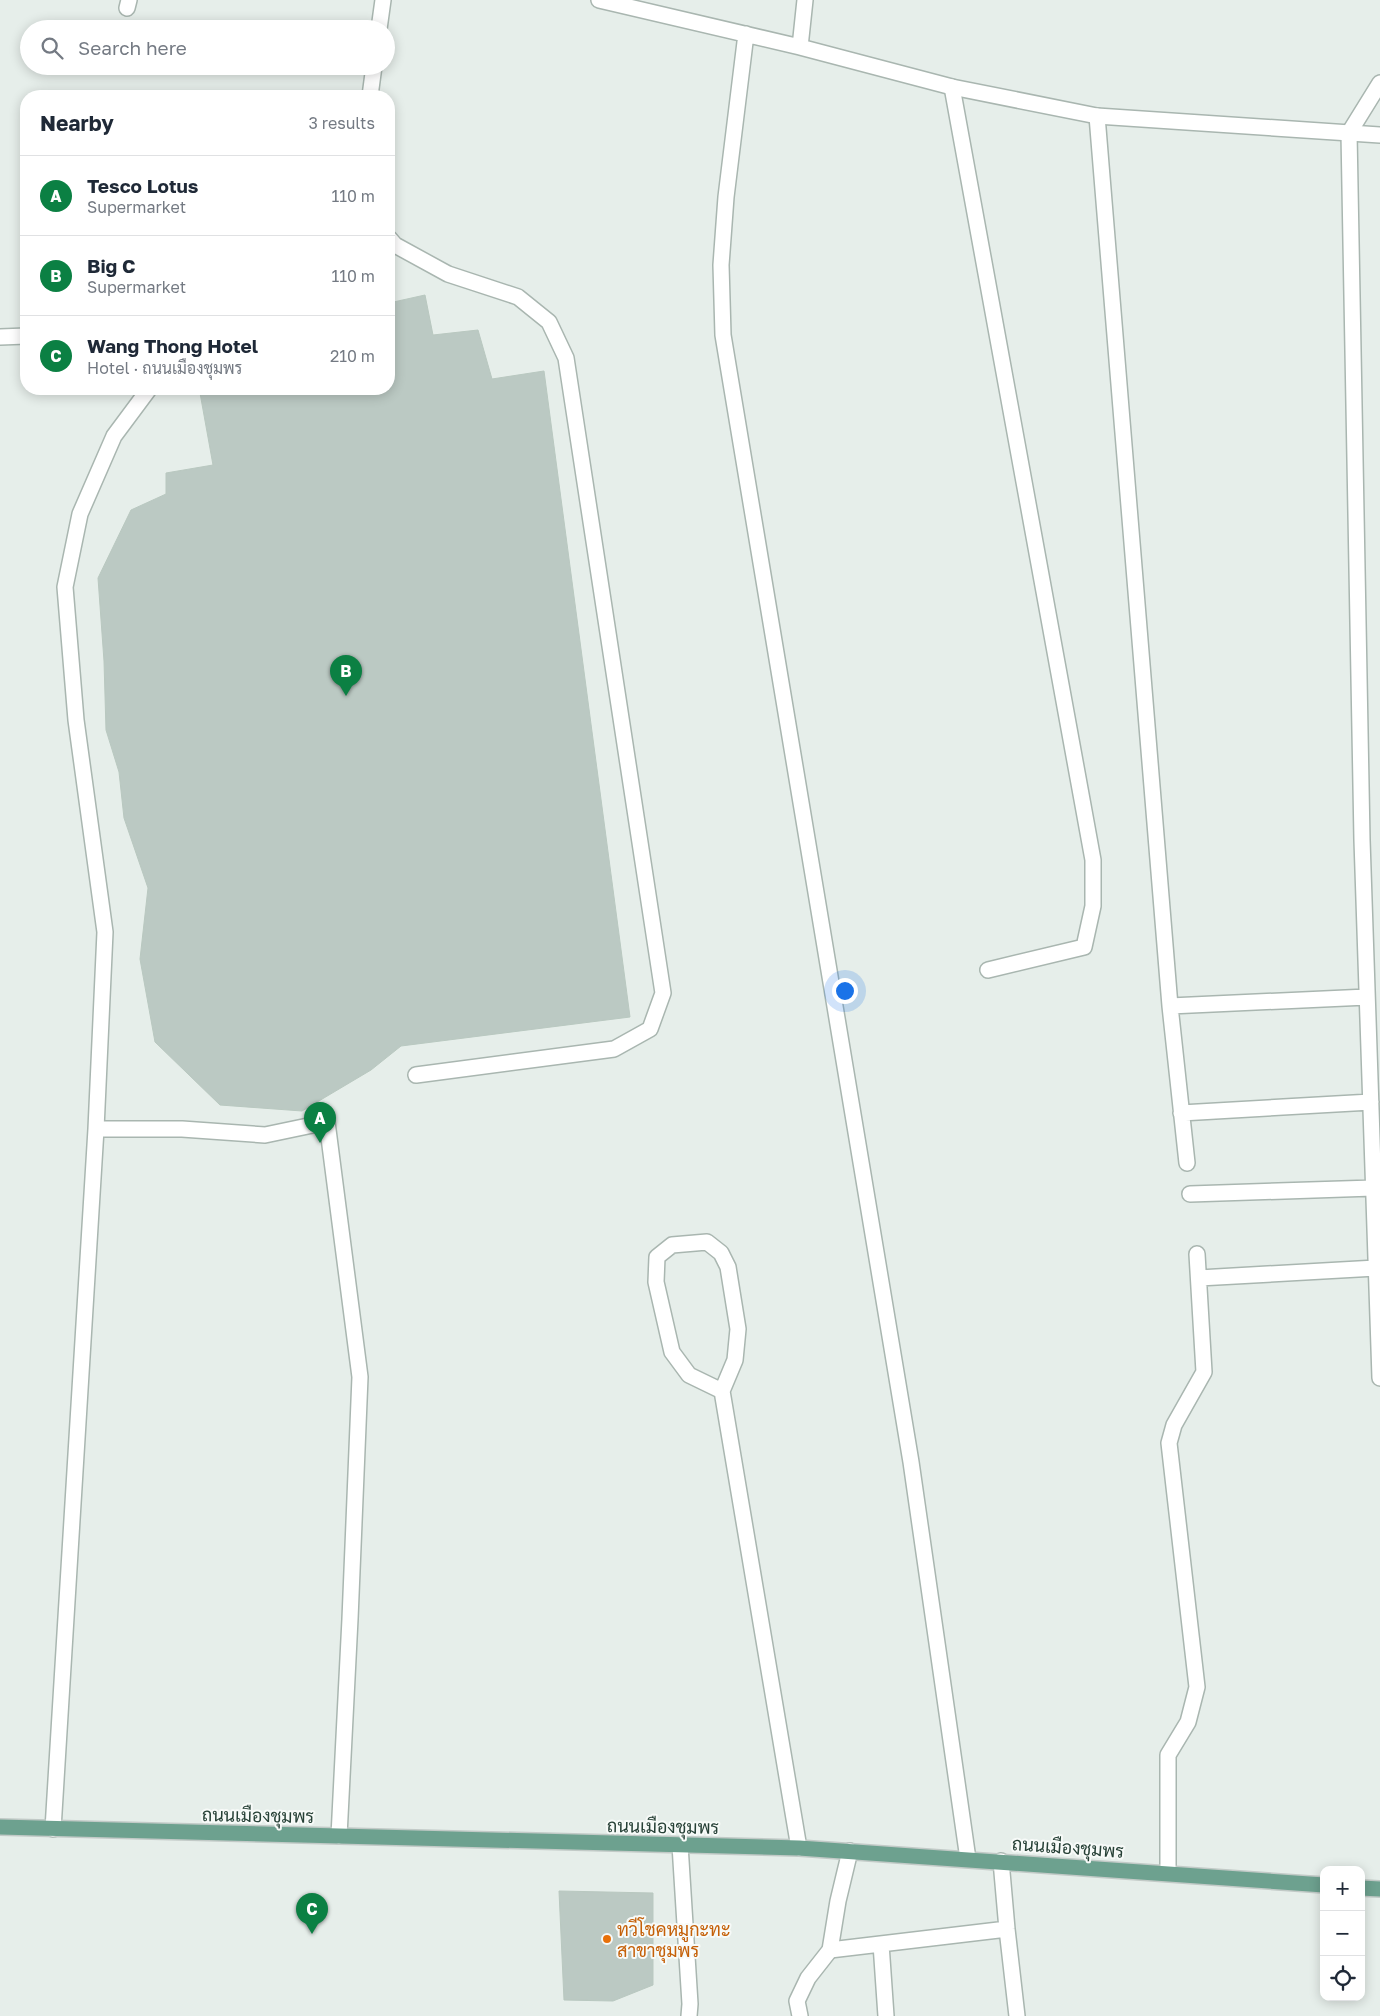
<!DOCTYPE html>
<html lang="en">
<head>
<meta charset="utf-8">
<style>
  body { margin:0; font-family:"Golos Text",Sarabun,sans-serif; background:#f6f6f7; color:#1f2937 }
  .controls { position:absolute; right:15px; bottom:15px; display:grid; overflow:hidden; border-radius:10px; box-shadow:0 2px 12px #0003 }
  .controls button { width:45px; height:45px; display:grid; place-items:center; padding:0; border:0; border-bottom:1px solid #e0e1e3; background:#fff; color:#1f2937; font:25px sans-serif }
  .you { position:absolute; left:844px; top:990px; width:18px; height:18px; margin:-12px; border:4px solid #fff; border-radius:50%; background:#1a73e8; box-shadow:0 0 0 8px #1a73e833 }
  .badge { display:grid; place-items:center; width:32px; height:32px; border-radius:50%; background:#0b8043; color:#fff; font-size:16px; font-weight:700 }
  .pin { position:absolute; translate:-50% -41px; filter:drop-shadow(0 1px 2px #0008) }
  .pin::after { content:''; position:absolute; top:26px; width:18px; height:15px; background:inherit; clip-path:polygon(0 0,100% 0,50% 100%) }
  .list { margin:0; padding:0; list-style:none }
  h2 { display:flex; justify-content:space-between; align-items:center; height:65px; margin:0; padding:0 20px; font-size:21px }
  h2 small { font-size:16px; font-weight:400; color:#747a83 }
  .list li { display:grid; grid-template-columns:32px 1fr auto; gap:15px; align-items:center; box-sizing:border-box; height:80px; padding:0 20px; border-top:1px solid #e0e1e3 }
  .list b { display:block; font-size:19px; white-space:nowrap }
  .list p { margin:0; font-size:16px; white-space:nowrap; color:#747a83 }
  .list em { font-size:16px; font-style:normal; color:#747a83 }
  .icon { flex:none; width:28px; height:28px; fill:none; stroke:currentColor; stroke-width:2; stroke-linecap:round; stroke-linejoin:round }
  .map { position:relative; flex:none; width:1380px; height:2016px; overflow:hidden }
  .search { position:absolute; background:#fff; box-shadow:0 2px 12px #0003; left:20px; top:20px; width:375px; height:55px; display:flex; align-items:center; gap:12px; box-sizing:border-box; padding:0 18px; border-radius:28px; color:#747a83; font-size:19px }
  .panel { position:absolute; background:#fff; box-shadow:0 2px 12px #0003; left:20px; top:90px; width:375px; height:305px; border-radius:20px }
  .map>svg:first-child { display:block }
  .building { fill:#bbc9c3; stroke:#b9c8c0 }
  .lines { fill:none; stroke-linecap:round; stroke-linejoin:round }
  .service-casing { stroke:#a9b6b0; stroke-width:18 }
  .minor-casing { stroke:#a9b6b0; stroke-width:18 }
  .primary-casing { stroke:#c2cac7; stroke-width:18 }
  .service { stroke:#fff; stroke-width:15 }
  .minor { stroke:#fff; stroke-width:15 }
  .primary { stroke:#6da18f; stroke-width:15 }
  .food-dot { fill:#e8710a; stroke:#f7faf8; stroke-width:2 }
  .labels { text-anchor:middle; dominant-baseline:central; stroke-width:4; stroke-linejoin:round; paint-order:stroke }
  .street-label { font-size:18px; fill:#264036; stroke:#f7faf8 }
  .food-label { font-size:18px; fill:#c56008; stroke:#f7faf8; text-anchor:start }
</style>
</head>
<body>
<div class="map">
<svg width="1380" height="2016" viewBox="0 0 1380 2016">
  <rect width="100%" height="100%" fill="#e6eeea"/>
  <path class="building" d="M425 295 433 335 478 330 492 379 544 371 630 1017 401 1046 371 1070 302 1111 220 1105 155 1042 140 959 148 888 124 818 119 772 106 730 104 661 98 578 131 510 166 494V473L213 465 200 393 234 389H389V303Z
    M559 1891 653 1893V1985L613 2001 564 2000Z"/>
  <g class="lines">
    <g class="service-casing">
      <path id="service" d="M127 8 129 0
        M379 29 383 0
        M1380 83 1349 133 1362 840 1380 1378
        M952 87 1093 860V906L1084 947 988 970
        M370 96 374 66
        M1097 116 1170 1006 1187 1163
        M389 238 395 245 448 274 518 297 549 322 566 358 663 993 650 1029 614 1049 416 1075
        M0 337 26 336
        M1170 1006 1367 997
        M1181 1113 1371 1102
        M96 1129 105 932 76 720 65 587 80 514 114 436 149 389
        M1190 1194 1373 1188
        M1199 1278 1376 1268
        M53 1829 96 1129H182L265 1135 327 1122 360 1377 350 1619 339 1836
        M680 1845 690 2004 689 2016
        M1001 1861 1007 1929 1017 2016
        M1168 1873V1755L1188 1722 1197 1687 1169 1443 1174 1425 1204 1372 1197 1254
        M881 1944 886 2016
        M830 1950 1007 1929"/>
    </g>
    <g class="minor-casing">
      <path id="minor" d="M599 0 800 47 952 87 1097 116 1380 135
        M746 34 726 197 721 265 723 335 911 1462 968 1859
        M800 47 805 0
        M722 1391 689 1375 672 1352 656 1282 657 1257 672 1245 707 1242 721 1253 728 1267 738 1329 735 1360 722 1391 799 1848
        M800 2016 797 2001 808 1978 830 1950 838 1901 850 1851"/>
    </g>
    <g class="primary-casing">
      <path id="primary" d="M0 1827 799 1848 1324 1885
        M1361 1888 1380 1889"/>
    </g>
    <use href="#service" class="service"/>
    <use href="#minor" class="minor"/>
    <use href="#primary" class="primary"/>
  </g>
  <circle class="food-dot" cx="607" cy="1939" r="5"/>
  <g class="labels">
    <g class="street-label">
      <text transform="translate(258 1815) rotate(1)">ถนนเมืองชุมพร</text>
      <text transform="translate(663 1826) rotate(1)">ถนนเมืองชุมพร</text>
      <text transform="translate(1068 1847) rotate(4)">ถนนเมืองชุมพร</text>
    </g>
    <g class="food-label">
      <text x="617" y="1929">ทวีโชคหมูกะทะ<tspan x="617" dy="21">สาขาชุมพร</tspan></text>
    </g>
  </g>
</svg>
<div class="controls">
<button>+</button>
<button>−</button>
<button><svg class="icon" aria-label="locate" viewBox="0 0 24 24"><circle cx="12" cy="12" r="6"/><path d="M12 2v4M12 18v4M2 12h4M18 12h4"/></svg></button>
</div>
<div class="you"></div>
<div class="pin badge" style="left:320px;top:1143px">A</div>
<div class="pin badge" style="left:346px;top:696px">B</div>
<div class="pin badge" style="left:312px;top:1934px">C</div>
<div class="search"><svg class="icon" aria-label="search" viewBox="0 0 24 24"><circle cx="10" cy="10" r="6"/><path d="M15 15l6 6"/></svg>Search here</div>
<section class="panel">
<h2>Nearby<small>3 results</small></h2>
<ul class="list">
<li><span class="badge">A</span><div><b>Tesco Lotus</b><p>Supermarket</p></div><em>110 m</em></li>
<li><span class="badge">B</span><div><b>Big C</b><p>Supermarket</p></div><em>110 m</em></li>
<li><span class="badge">C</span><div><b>Wang Thong Hotel</b><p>Hotel · ถนนเมืองชุมพร</p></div><em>210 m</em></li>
</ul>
</section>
</div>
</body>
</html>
